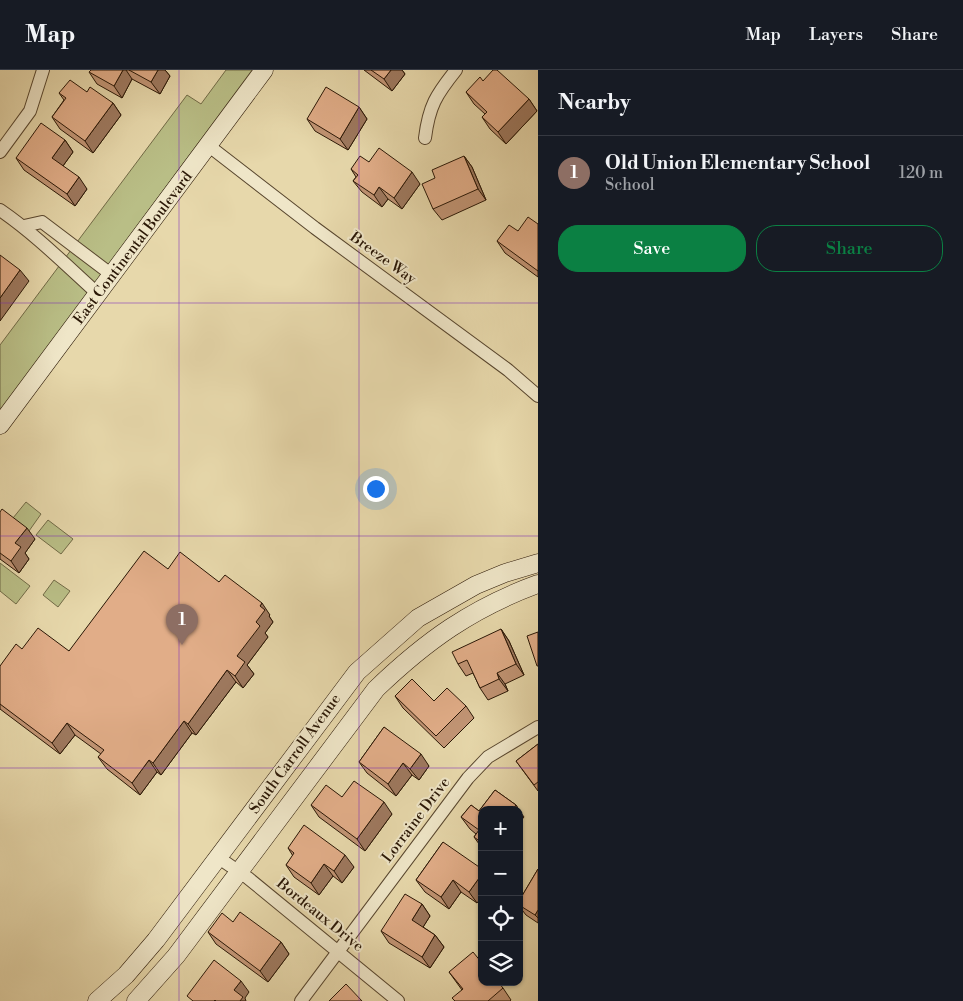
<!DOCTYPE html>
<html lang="en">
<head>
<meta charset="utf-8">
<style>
  body { margin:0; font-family:"Libre Bodoni",serif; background:#242831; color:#f1f3f6 }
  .controls { position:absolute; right:15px; bottom:15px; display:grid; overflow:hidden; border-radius:10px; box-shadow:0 1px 4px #0004 }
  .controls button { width:45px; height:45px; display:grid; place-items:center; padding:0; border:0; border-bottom:1px solid #363941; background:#171b24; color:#f1f3f6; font:25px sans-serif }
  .you { position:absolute; left:375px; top:418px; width:18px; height:18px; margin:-12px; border:4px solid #fff; border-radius:50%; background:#1a73e8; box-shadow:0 0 0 8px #1a73e833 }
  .badge { display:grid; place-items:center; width:32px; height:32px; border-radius:50%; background:#0b8043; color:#fff; font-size:16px; font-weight:700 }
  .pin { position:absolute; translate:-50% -41px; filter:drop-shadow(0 1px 2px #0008) }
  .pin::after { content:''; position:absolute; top:26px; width:18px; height:15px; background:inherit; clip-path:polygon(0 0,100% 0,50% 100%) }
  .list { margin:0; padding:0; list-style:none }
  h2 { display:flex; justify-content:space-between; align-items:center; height:65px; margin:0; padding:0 20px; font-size:21px }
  h2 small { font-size:16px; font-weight:400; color:#9ea1a6 }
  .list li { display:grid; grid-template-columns:32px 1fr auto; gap:15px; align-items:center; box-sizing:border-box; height:75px; padding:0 20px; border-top:1px solid #363941 }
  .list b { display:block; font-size:19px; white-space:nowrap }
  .list p { margin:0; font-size:16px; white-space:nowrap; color:#9ea1a6 }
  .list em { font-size:16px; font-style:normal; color:#9ea1a6 }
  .actions { display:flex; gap:10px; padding:15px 20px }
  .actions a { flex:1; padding:11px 0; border:1px solid #0b8043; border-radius:20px; text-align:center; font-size:18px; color:#0b8043 }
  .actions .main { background:#0b8043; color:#fff }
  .icon { flex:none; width:28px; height:28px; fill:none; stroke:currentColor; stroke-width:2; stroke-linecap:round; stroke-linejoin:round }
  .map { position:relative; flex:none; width:538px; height:931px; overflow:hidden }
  header { display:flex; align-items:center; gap:30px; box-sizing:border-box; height:70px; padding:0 25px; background:#171b24; border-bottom:1px solid #363941 }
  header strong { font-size:24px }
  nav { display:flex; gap:28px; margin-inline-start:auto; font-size:18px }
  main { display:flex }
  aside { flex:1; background:#171b24 }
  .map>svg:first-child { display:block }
  .green { fill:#b9be86; stroke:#716a46 }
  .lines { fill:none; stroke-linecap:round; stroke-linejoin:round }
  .minor-casing { stroke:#58462e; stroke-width:14 }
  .secondary-casing { stroke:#291605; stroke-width:19 }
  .minor { stroke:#efe6c8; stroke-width:12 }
  .secondary { stroke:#efe6c8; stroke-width:18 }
  .wall { fill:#c29575; stroke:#291605 }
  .shaded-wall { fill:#9e795f; stroke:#291605 }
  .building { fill:#e1ad88; stroke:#291605 }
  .grid { fill:none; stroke:#7b2cbf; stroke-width:1; stroke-opacity:0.55 }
  .labels { text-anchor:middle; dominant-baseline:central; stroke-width:4; stroke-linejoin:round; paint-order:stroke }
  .street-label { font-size:15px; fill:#291605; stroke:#efe6c8 }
</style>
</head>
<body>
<header>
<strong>Map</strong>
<nav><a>Map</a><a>Layers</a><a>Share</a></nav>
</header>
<main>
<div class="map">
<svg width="538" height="931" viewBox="0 0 538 931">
  <rect width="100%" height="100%" fill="#e7d8ab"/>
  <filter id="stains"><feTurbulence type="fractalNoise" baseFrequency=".004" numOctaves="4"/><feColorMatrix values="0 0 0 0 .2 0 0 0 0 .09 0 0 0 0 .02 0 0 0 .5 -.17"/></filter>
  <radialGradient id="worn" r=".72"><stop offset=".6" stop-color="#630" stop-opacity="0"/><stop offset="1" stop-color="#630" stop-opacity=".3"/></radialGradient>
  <path class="green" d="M226 0H252L0 342V275L187 25 201 34Z
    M26 432 41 444 29 461 13 448Z
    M48 450 73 469 61 484 36 465Z
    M0 493 30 516 16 534 0 521Z
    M54 510 70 521 58 537 43 525Z"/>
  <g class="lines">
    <g class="minor-casing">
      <path id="minor" d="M425 68C429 36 436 25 456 0
        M209 76 315 158 508 300 538 326
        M0 82 30 41 43 0
        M0 140C35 164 66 195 98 224
        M24 156 42 152 112 205
        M219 788 248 808 398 931
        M301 931 468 708 488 687 538 657"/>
    </g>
    <g class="secondary-casing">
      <path id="secondary" d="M0 355 264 0
        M97 931 126 905 156 870 357 602 418 548 476 515 505 503 538 493
        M136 931 176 886 376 619C426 571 472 538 538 514"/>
    </g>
    <use href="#minor" class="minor"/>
    <use href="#secondary" class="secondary"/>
  </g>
  <path class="wall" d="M91 0H165L170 6 160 24 132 9 122 28 97 14 89 2Z
    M364 0H402L405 4 392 21Z
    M483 11 529 29 537 41 506 74 490 59 482 47 485 44 474 34 466 22Z
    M87 22 113 33 121 45 93 83 60 59 52 47 64 30 59 23Z
    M359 37 367 49 348 80 315 61 307 49Z
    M65 70 73 82 63 96 87 119 75 136 24 100 16 88Z
    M464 86 472 97 486 130 442 150 433 139Z
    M369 92 420 114 402 139 388 129 382 137 362 122 353 111 356 107 351 99Z
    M538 154V207L505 183 497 171 518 161Z
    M0 442 35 469 25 483 29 489 19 503 0 489Z
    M168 499 219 512 270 545 269 546 273 552 265 563 268 567 247 595 254 604 243 618 236 612 196 665 192 663 161 705 157 702 140 725 107 699 98 687 101 684 75 665 60 684 0 639V596L22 579 69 581Z
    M501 559 509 571 524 605 505 614 508 621 488 630 480 618 473 603 466 606 458 594Z
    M395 626 466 636 474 648 444 678 403 638Z
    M384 657 429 696 419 710 412 705 396 726 367 703 359 692Z
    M538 674V721L516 691Z
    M495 720 516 735 519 740H482V778L474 767 476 764 470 759 461 747 471 735 479 741Z
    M342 727 392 744 365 781 319 747 311 735Z
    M443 772 477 833 461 822 449 839 425 822 416 810Z
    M288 778 354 797 342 813 333 806 319 825 294 807 286 795 293 786Z
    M538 799V853L526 845 519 836V831Z
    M422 834 430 846 423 857 435 865 444 877 430 898 389 873 381 861Z
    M233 852 281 872 289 884 268 912 216 874 208 862Z
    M449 902 503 918 511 930 510 931H454L462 920Z"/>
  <path class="shaded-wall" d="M123 0H126L132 9 122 28 114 16Z
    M158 0H165L170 6 160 24 151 12Z
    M391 0H402L405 4 392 21 384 9Z
    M529 29 537 41 506 74 498 62Z
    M113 33 121 45 93 83 85 71Z
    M359 37 367 49 348 80 340 69Z
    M65 70 73 82 60 100 52 88Z
    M464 86 472 97 486 130 478 119Z
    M412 102 420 114 402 139 394 128Z
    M79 107 87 119 75 136 67 124Z
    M379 117 388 129 382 137 374 125Z
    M20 200 29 211 0 251V228Z
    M27 458 35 469 25 483 29 489 19 503 11 491 15 473Z
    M262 533 270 545 269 546 273 552 265 563 268 567 247 595 254 604 243 618 235 606 237 586 256 552 260 536Z
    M501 559 509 571 524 605 516 594Z
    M227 600 236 612 196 665 188 654Z
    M497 603 505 614 508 621 499 609Z
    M184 651 192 663 161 705 153 693Z
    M67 653 75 665 60 684 52 673Z
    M421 684 429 696 419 710 410 699Z
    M149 690 157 702 140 725 132 713Z
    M403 693 412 705 396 726 388 714Z
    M384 732 392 744 365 781 357 769Z
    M516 735 519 740H512Z
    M519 740 524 747 519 753Z
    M345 785 354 797 342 813 334 801Z
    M324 794 333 806 319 825 311 813Z
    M482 804V827L477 833 469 822Z
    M453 810 461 822 449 839 441 827Z
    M422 834 430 846 420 862 412 850Z
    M538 840V848L535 845Z
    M435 865 444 877 430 898 422 887Z
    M281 872 289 884 268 912 260 901Z
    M241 911 249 922 245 928 246 931H240L234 920Z"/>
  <path class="building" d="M91 0H123L114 16 89 2Z
    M129 0H158L151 12Z
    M371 0H391L384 9Z
    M493 0H497L529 29 498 62 482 47 487 42 466 22 480 7 483 11Z
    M70 10 87 22 90 17 113 33 85 71 52 47 66 28 59 23Z
    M326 17 359 37 340 69 307 49Z
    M41 53 65 70 52 88 79 107 67 124 16 88Z
    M379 78 412 102 394 128 379 117 374 125 353 111 358 105 351 99 360 86 369 92Z
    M464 86 478 119 433 139 422 114 435 108 432 100Z
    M528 147 538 154V201L497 171 509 155 518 161Z
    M0 185 20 200 0 228Z
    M2 439 27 458 15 473 21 477 11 491 0 483V442Z
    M144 481 168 499 180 482 219 512 225 505 262 533 260 536 265 540 256 552 260 556 237 586 245 592 235 606 227 600 188 654 184 651 153 693 149 690 132 713 98 687 104 680 67 653 52 673 0 634V596L16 574 22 579 38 558 69 581Z
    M501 559 516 594 497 603 499 609 480 618 467 590 458 594 452 582Z
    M538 562V596H537L527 566Z
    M412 609 434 631 447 618 466 636 436 666 395 626Z
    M384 657 421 684 410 699 403 693 388 714 359 692Z
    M538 674V712L534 715 516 691Z
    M354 711 384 732 357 769 311 735 326 715 342 727Z
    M495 720 516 735 512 740H482V773L474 767 479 760 461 747 471 735 479 741Z
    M304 755 345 785 334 801 324 794 311 813 286 795 294 783 288 778Z
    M443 772 482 799V804L469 822 453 810 441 827 416 810Z
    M538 799V840L535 845 519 835V831Z
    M405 824 422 834 412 850 435 865 422 887 381 861Z
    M240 842 281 872 260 901 208 862 222 843 233 852Z
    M473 882 482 893V912H498L503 918 488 931H455L452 928 463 919 449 902Z
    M214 890 241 911 234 920 243 927 240 931H216L215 930 214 931H193L187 926Z
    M346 914 362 931H329Z"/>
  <path class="grid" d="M179 0V931M359 0V931M0 233H538M0 466H538M0 698H538"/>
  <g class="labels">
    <g class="street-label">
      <text transform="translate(133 178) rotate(-53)">East Continental Boulevard</text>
      <text transform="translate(383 188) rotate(36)">Breeze Way</text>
      <text transform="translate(295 684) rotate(-54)">South Carroll Avenue</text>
      <text transform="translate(416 750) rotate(-53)">Lorraine Drive</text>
      <text transform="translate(320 845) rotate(39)">Bordeaux Drive</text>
    </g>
  </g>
  <rect width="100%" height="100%" filter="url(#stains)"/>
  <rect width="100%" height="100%" fill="url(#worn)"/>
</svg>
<div class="controls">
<button>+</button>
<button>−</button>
<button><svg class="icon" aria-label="locate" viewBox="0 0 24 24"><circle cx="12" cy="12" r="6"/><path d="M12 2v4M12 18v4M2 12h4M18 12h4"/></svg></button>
<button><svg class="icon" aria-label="layers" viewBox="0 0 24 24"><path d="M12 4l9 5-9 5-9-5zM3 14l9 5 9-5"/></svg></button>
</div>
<div class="you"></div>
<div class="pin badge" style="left:182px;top:575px;background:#8d6e63">1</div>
</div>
<aside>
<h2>Nearby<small></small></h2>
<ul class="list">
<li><span class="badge" style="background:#8d6e63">1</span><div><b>Old Union Elementary School</b><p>School</p></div><em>120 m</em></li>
</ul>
<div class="actions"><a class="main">Save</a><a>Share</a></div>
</aside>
</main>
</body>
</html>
